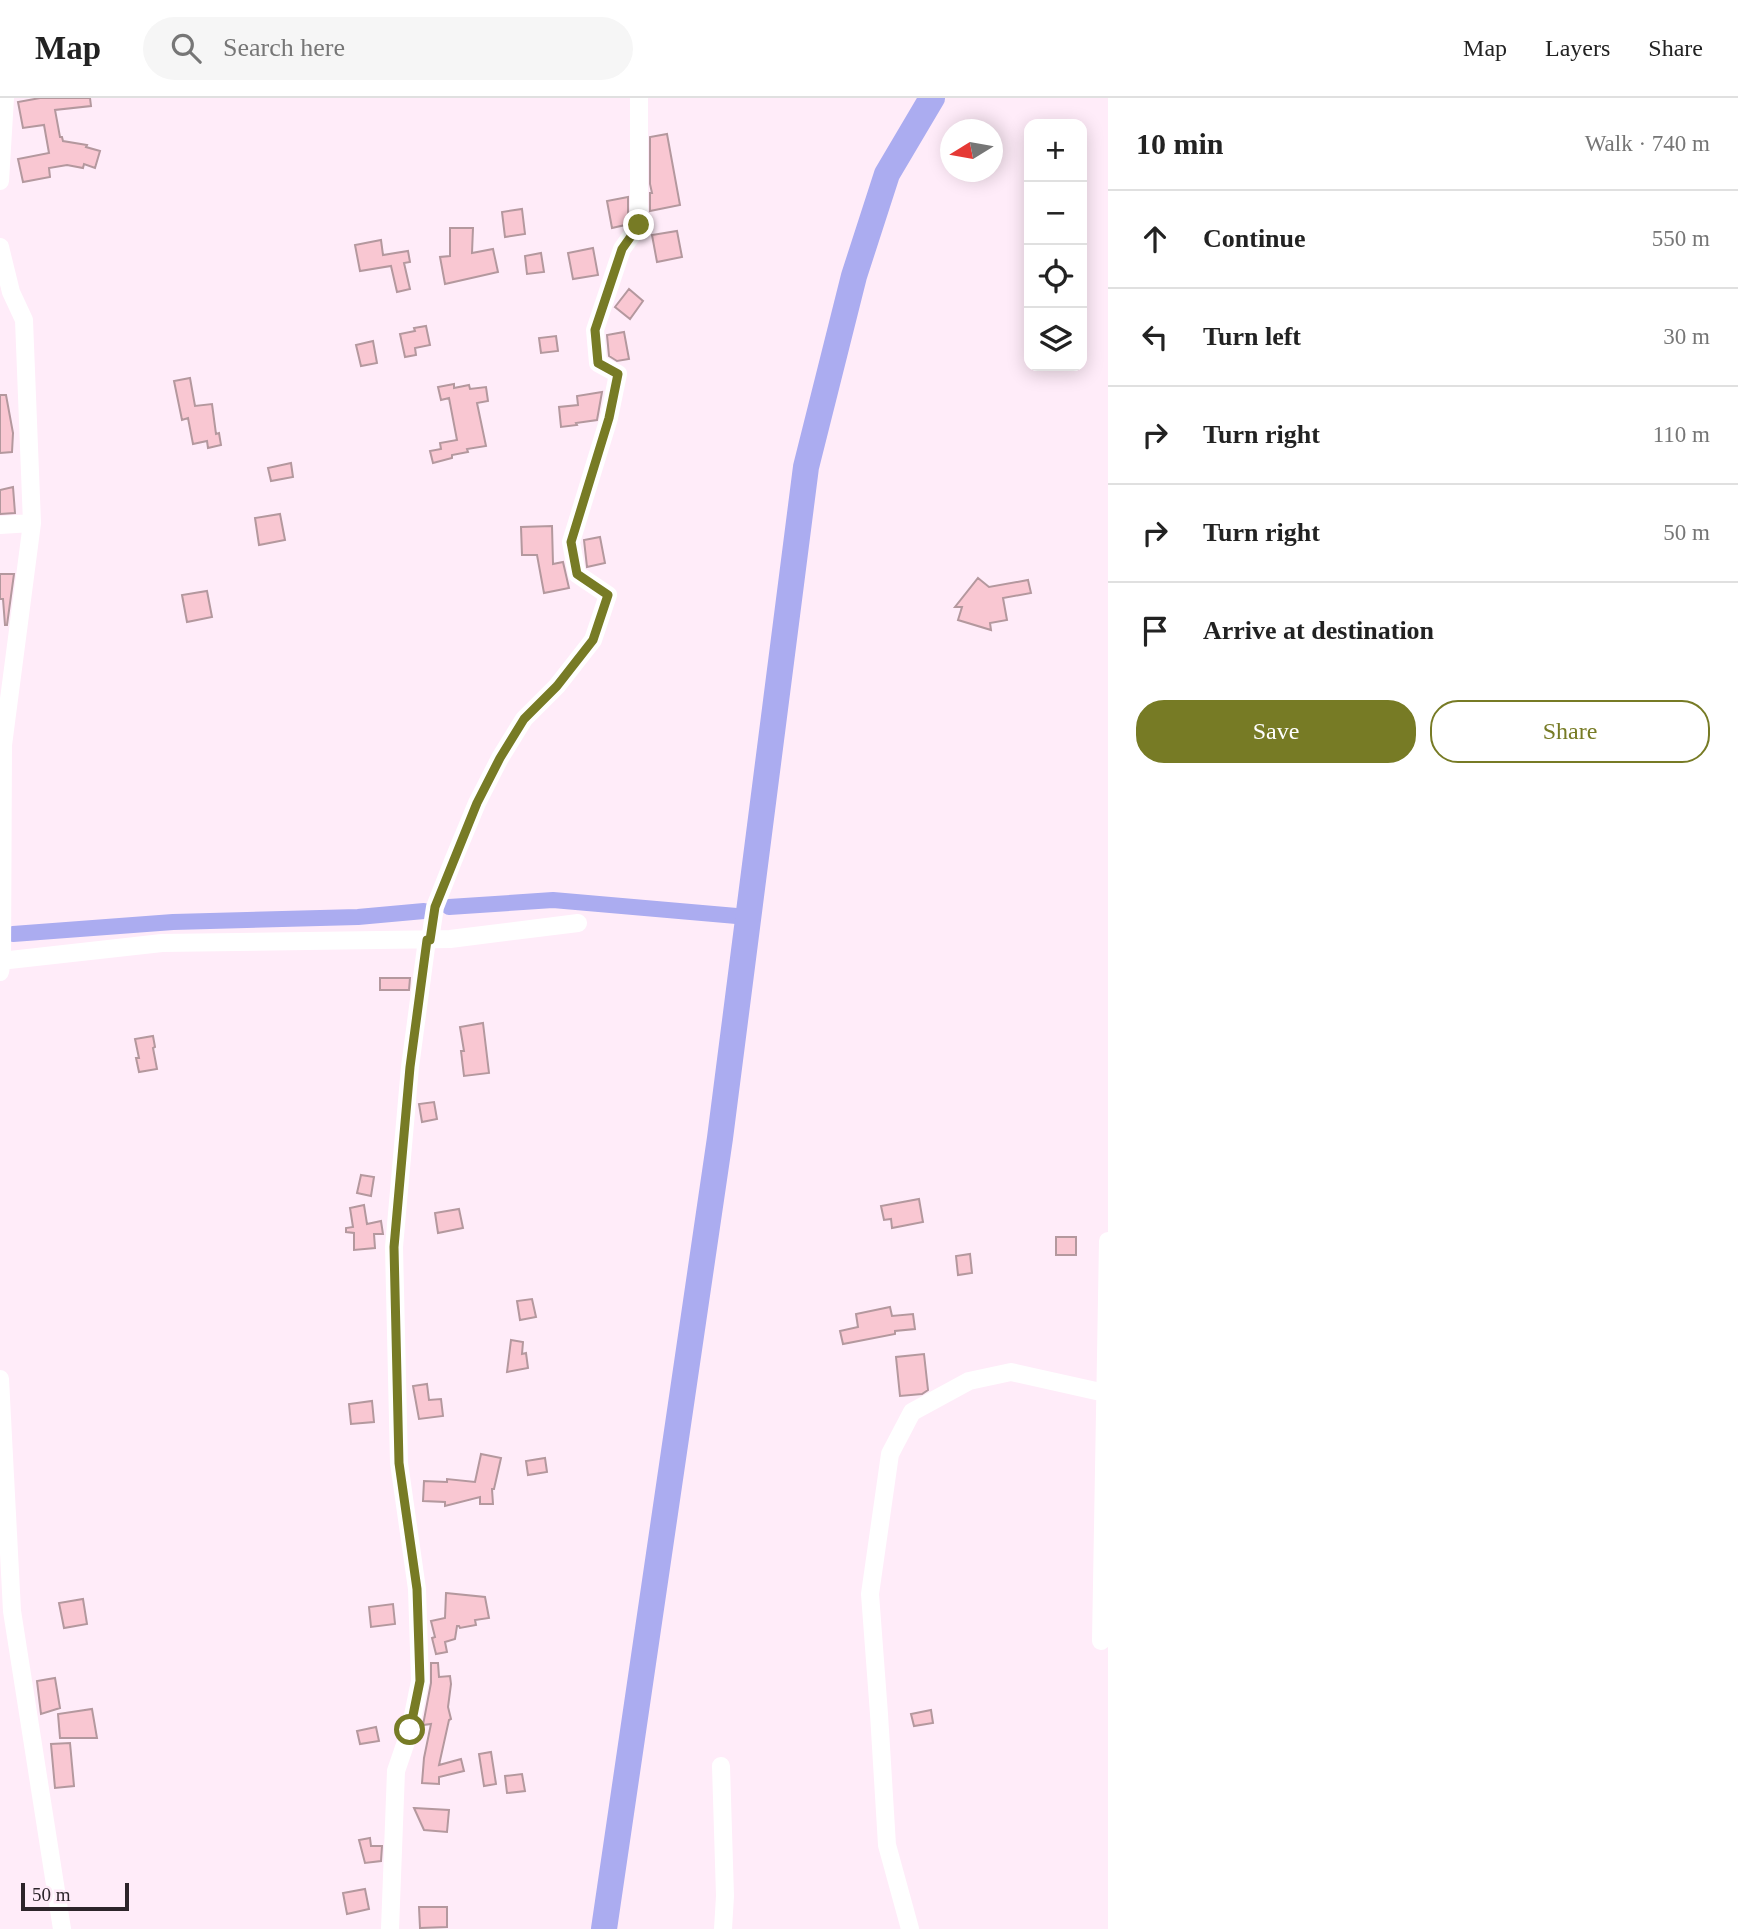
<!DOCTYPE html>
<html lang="en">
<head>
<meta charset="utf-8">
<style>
  body { margin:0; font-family:"Times New Roman",serif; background:#f6f6f6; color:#222 }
  .controls { position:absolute; right:21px; top:21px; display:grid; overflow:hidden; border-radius:14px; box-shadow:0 4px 18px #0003 }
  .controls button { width:63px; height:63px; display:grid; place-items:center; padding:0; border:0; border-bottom:2px solid #e0e0e0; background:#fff; color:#222; font:35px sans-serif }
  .compass { position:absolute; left:940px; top:21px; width:63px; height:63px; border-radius:50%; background:#fff; box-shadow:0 4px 18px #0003; rotate:259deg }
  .scale { position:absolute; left:21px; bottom:18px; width:108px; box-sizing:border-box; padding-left:7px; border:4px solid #2d242a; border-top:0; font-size:19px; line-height:24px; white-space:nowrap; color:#2d242a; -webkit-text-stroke:5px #ffecf9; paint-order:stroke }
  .stop { position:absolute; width:21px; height:21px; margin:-16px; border:5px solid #777b25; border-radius:50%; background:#fff }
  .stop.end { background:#777b25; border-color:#fff; box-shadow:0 2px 7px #0008 }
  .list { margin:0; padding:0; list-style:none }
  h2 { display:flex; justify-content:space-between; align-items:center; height:91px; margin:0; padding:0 28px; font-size:30px }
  h2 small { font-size:23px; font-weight:400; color:#767676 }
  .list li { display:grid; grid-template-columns:46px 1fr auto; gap:21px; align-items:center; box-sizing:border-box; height:98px; padding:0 28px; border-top:2px solid #e0e0e0 }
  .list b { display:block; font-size:26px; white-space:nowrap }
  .list em { font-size:23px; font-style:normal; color:#767676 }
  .actions { display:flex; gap:14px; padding:21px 28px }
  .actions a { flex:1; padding:16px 0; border:2px solid #777b25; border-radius:28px; text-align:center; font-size:24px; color:#777b25 }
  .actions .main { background:#777b25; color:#fff }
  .icon { flex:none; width:38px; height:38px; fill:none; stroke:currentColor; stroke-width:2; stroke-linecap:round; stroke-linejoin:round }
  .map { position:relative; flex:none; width:1108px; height:1831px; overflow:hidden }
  header { display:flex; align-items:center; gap:42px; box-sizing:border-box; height:98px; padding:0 35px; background:#fff; border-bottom:2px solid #e0e0e0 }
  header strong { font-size:33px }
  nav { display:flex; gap:38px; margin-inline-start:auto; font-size:24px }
  .search { width:490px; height:63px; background:#f6f6f6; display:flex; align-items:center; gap:18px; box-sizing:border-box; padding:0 24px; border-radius:38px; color:#767676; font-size:26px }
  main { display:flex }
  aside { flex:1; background:#fff }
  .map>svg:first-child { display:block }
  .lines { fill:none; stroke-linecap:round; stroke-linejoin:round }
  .canal { stroke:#abacf0; stroke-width:16 }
  .river { stroke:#abacf0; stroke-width:26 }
  .building { fill:#f9c7d2; stroke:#b4989e; stroke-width:2 }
  .street { stroke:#fff; stroke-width:18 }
  .route { stroke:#777b25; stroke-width:9 }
</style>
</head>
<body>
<header>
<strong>Map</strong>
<div class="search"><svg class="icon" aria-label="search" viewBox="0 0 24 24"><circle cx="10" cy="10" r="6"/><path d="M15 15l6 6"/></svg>Search here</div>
<nav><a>Map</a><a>Layers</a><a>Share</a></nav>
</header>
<main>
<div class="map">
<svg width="1108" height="1831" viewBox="0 0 1108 1831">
  <rect width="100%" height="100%" fill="#ffecf9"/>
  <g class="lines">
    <path class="canal" d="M449 809 553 802 748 819
      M13 836 173 824 358 819 424 813"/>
    <path class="river" d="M604 1831 720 1040 806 369 854 178 887 76 932 0"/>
  </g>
  <path class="building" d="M40 0H90L91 8 55 12 60 39H62L63 43 87 47 86 49 100 53 95 70 84 66 83 70 67 67 49 70 50 79 23 84 18 61 49 55 44 27 23 30 18 4Z
    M667 36 680 107 650 113V95H652L650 86V39Z
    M628 99V123L625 127 612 130 607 103Z
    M522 111 525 136 505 139 502 114Z
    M450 130H473L472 155 493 151 498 174 445 186 440 159 450 158Z
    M677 133 682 159 657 164 652 137Z
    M381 142 383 157 408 153 410 164 404 165 410 191 397 194 391 168 360 173 355 147Z
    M593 150 598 177 573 181 568 155Z
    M541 155 544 174 527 176 525 158Z
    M629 191 643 203 630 221 615 209Z
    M426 228 430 247 415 250 416 257 405 259 400 236 415 233 414 230Z
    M624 234 629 261 617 263 609 258 607 237Z
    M556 238 558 253 541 255 539 240Z
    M373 243 377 265 361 268 356 247Z
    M190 280 195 308 212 306 216 336 219 335 221 347 208 350 207 343 193 346 188 320 182 322 174 283Z
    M454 286V290L469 287 470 291 486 289 488 303 477 305 486 348 467 351 468 354 452 357V360L433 365 430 353 441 351 440 345 457 342 449 300 441 302 438 289Z
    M602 294 597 322 576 325 577 327 561 329 559 309 578 307 577 298Z
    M0 297H6L13 335 12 354 0 355Z
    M291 365 293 379 271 383 268 370Z
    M13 389 15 415 0 416V392Z
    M280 416 285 442 259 447 255 420Z
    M552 428 553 466 563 464 569 490 544 495 537 457H522L521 429Z
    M600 439 605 465 587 469 584 442Z
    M0 476H14L7 527H5L3 501H0Z
    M978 480 989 489 1028 482 1031 495 1003 500 1007 522 990 525 991 532 958 522 962 509H955Z
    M207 493 212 519 187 524 182 497Z
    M380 880H410L409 892H380Z
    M483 925 489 975 464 978 461 953H464L460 929Z
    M153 938 155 949 153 950 157 971 139 974 136 960H139L135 941Z
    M434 1004 437 1021 422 1024 419 1006Z
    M361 1077 374 1079 371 1098 357 1095Z
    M919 1101 923 1124 892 1130 891 1121 884 1122 881 1108Z
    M364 1107 367 1126 381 1123 383 1136H374L375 1150 354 1152V1135L346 1134V1130L353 1129 350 1110Z
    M459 1111 463 1130 438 1135 435 1115Z
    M1056 1139H1076V1157H1056Z
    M970 1156 972 1175 958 1177 956 1158Z
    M532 1201 536 1219 520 1222 517 1203Z
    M890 1209 892 1218 913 1216 915 1231 895 1233V1236L843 1246 840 1233 858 1229 856 1216Z
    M511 1242 523 1244 522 1256 526 1255 528 1270 507 1274Z
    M924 1256 928 1292 922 1296 900 1298 896 1259Z
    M427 1286 429 1302 441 1301 443 1318 419 1321 413 1288Z
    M372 1303 374 1324 351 1326 349 1306Z
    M481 1356 501 1360 494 1391H492L493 1406H480V1399L445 1408V1404L423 1403 424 1383 447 1384V1381L475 1384Z
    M545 1360 547 1374 528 1377 526 1363Z
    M446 1495 485 1499 489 1520 475 1522 476 1527 460 1530 459 1528H457L455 1541 445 1544 447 1554 436 1556 432 1540 435 1539 431 1523 445 1520Z
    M83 1501 87 1526 64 1530 59 1505Z
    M393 1506 395 1526 371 1529 369 1509Z
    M431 1565H438L439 1579 450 1578 451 1586 448 1609 451 1621 449 1622 439 1667 461 1661 464 1673 439 1679V1686L422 1685 424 1660 431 1626 423 1627 431 1585Z
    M55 1580 60 1610 41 1616 37 1583Z
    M92 1611 97 1640H60L58 1616Z
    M931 1612 933 1625 914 1628 911 1616Z
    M376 1629 379 1643 360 1646 357 1633Z
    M70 1645 74 1688 55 1690 51 1646Z
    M491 1654 496 1686 484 1688 479 1656Z
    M522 1676 525 1693 507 1695 505 1678Z
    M414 1710 449 1712 447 1734 424 1732Z
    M370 1740 371 1748H382L381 1763 365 1765 359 1742Z
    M365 1791 369 1811 347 1816 343 1795Z
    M419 1809H447V1829L420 1830Z"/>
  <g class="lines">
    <path class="street" d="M0 83 5 0
      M0 149 11 194 24 222 32 425 3 647 2 863 0 874
      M0 427 32 425
      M430 842 435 809 453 763 477 705 500 660 524 621 557 588 593 542 608 497 577 476 571 444 609 320 618 276 598 265 595 232 622 151 639 127V0
      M0 863 162 845 450 841 578 825
      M0 1281 12 1513 62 1831
      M1101 1543 1108 1143
      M721 1668 725 1798 723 1831
      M390 1831 396 1673 410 1632 420 1583 417 1491 399 1365 394 1149 410 969 427 842
      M910 1831 887 1747 879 1616 870 1496 890 1356 912 1314 969 1283 1011 1274 1105 1295"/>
  </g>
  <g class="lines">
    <path class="route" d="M410 1632 420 1583 417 1491 399 1365 394 1149 410 969 427 842H430L435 809 477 705 500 660 524 621 557 588 593 542 608 497 577 476 571 444 609 320 618 276 598 265 595 232 622 151 639 127"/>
  </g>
</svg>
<div class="controls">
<button>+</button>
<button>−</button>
<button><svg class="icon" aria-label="locate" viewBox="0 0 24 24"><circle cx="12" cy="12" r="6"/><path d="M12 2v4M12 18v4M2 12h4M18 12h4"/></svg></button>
<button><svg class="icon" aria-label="layers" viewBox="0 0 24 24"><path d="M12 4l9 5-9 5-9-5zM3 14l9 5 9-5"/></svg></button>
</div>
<svg class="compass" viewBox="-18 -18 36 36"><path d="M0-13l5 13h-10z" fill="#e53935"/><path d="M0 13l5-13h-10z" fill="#767676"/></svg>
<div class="scale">50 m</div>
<div class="stop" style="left:410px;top:1632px"></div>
<div class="stop end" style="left:639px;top:127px"></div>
</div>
<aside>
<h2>10 min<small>Walk · 740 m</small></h2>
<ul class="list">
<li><svg class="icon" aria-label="ahead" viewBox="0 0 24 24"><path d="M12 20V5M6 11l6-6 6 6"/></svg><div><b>Continue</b></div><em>550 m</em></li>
<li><svg class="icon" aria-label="left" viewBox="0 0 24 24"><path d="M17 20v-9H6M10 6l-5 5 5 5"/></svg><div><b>Turn left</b></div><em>30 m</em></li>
<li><svg class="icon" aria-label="right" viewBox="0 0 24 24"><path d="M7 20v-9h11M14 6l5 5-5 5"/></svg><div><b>Turn right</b></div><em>110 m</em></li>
<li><svg class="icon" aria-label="right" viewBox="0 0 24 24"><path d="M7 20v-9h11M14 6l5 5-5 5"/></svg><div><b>Turn right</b></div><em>50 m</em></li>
<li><svg class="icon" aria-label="arrive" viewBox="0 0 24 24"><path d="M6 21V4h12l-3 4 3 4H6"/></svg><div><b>Arrive at destination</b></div></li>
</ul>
<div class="actions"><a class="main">Save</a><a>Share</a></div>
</aside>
</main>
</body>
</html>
